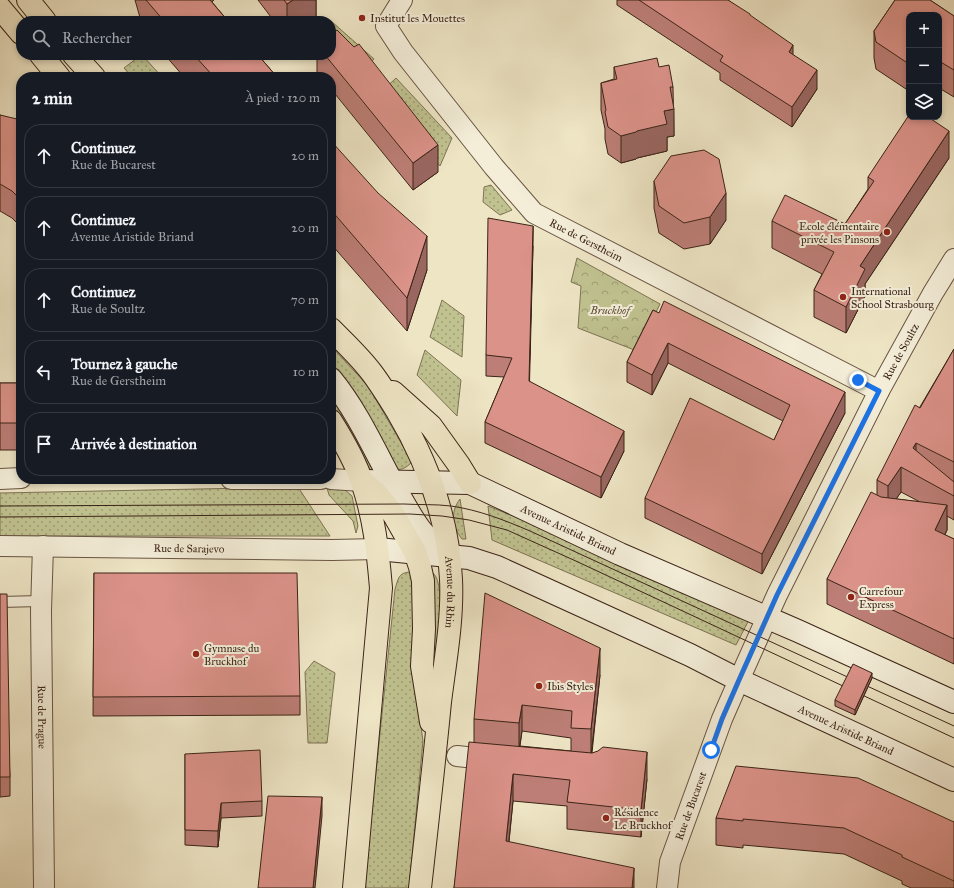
<!DOCTYPE html>
<html lang="fr">
<head>
<meta charset="utf-8">
<style>
  body { margin:0; font-family:"IM FELL Great Primer",serif; background:#242831; color:#f1f3f6 }
  .controls { position:absolute; right:12px; top:12px; display:grid; overflow:hidden; border-radius:8px; box-shadow:0 2px 6px #0003 }
  .controls button { width:36px; height:36px; display:grid; place-items:center; padding:0; border:0; border-bottom:1px solid #363941; background:#171b24; color:#f1f3f6; font:20px sans-serif }
  .stop { position:absolute; width:12px; height:12px; margin:-9px; border:3px solid #1a73e8; border-radius:50%; background:#fff }
  .stop.end { background:#1a73e8; border-color:#fff; box-shadow:0 1px 4px #0008 }
  .list { margin:0; padding:0; list-style:none }
  h2 { display:flex; justify-content:space-between; align-items:center; height:52px; margin:0; padding:0 16px; font-size:17px }
  h2 small { font-size:13px; font-weight:400; color:#9ea1a6 }
  .list li { display:grid; grid-template-columns:26px 1fr auto; gap:12px; align-items:center; box-sizing:border-box; height:64px; margin:0 8px 8px; padding:0 8px; border:1px solid #363941; border-radius:16px }
  .list b { display:block; font-size:15px; white-space:nowrap }
  .list p { margin:0; font-size:13px; white-space:nowrap; color:#9ea1a6 }
  .list em { font-size:13px; font-style:normal; color:#9ea1a6 }
  .icon { flex:none; width:22px; height:22px; fill:none; stroke:currentColor; stroke-width:2; stroke-linecap:round; stroke-linejoin:round }
  .map { position:relative; flex:none; width:954px; height:888px; overflow:hidden }
  .search { position:absolute; background:#171b24; box-shadow:0 2px 6px #0003; left:16px; top:16px; width:320px; height:44px; display:flex; align-items:center; gap:10px; box-sizing:border-box; padding:0 14px; border-radius:16px; color:#9ea1a6; font-size:15px }
  .panel { position:absolute; background:#171b24; box-shadow:0 2px 6px #0003; left:16px; top:72px; width:320px; height:412px; border-radius:16px }
  .map>svg:first-child { display:block }
  .grass { fill:url(#grass-dots); stroke:#7e7354 }
  .park { fill:url(#park-crowns); stroke:#7e7354 }
  .lines { fill:none; stroke-linecap:round; stroke-linejoin:round }
  .lane-casing { stroke:#685442; stroke-width:12 }
  .street-casing { stroke:#685442; stroke-width:22 }
  .secondary-casing { stroke:#3b2417; stroke-width:24 }
  .primary-casing { stroke:#3b2417; stroke-width:24 }
  .lane { stroke:#f4eed9; stroke-width:10 }
  .street { stroke:#f4eed9; stroke-width:20 }
  .secondary { stroke:#f4eed9; stroke-width:22 }
  .primary { stroke:#eee5c5; stroke-width:22 }
  .tram { stroke:#3b2417; stroke-width:1 }
  .wall { fill:#bc7e76; stroke:#3b2417; fill-rule:evenodd }
  .shaded-wall { fill:#996660; stroke:#3b2417 }
  .building { fill:#db9289; stroke:#3b2417 }
  .route { stroke:#1a73e8; stroke-width:5 }
  .poi-dot { fill:#8f2418; stroke:#f4eed9; stroke-width:1.5 }
  .labels { text-anchor:middle; dominant-baseline:central; stroke-width:4; stroke-linejoin:round; paint-order:stroke }
  .poi-label { font-size:11px; fill:#3b2417; stroke:#f4eed9; text-anchor:start }
  .street-label { font-size:11px; fill:#3b2417; stroke:#f4eed9 }
  .park-label { font-size:11px; font-style:italic; fill:#5c4c35; stroke:#f4eed9 }
</style>
</head>
<body>
<div class="map">
<svg width="954" height="888" viewBox="0 0 954 888">
  <defs>
    <pattern id="grass-dots" width="8" height="8" patternUnits="userSpaceOnUse"><rect width="8" height="8" fill="#c0c290"/><path d="M2 2h.1M6 6h.1" fill="none" stroke="#9d9d75" stroke-width="1.8" stroke-linecap="round"/></pattern>
    <pattern id="park-crowns" width="20" height="18" patternUnits="userSpaceOnUse"><rect width="20" height="18" fill="#c0c290"/><path d="M2 6a3 3 0 1 1 6 0M12 15a3 3 0 1 1 6 0" fill="none" stroke="#9d9d75"/></pattern>
  </defs>
  <rect width="100%" height="100%" fill="#eee5c5"/>
  <filter id="stains"><feTurbulence type="fractalNoise" baseFrequency=".005" numOctaves="4"/><feColorMatrix values="0 0 0 0 .2 0 0 0 0 .09 0 0 0 0 .02 0 0 0 .5 -.17"/></filter>
  <radialGradient id="worn" r=".72"><stop offset=".6" stop-color="#630" stop-opacity="0"/><stop offset="1" stop-color="#630" stop-opacity=".3"/></radialGradient>
  <path class="grass" d="M331 21 374 59 359 71 331 35Z
    M141 55H142L162 77H132L124 68Z
    M396 78 452 138 440 166 415 135 378 95Z
    M491 185 512 210 500 215 483 202 484 187Z
    M442 300 464 316 462 357 430 337Z
    M331 346 368 386 410 458 411 463C406 468 400 471 393 469L341 380 331 367Z
    M425 350 461 380 457 416 417 375Z
    M331 391 374 468 371 470 368 467 331 403Z
    M328 485H339L352 496 358 526 356 533 353 521 329 495 327 488Z
    M298 487 330 536H0V493Z
    M460 499 466 539H462C452 527 450 512 460 499Z
    M488 506 753 612 736 645 492 540Z
    M409 572 413 576V670L423 741 409 888H364L395 589C398 580 398 573 409 572Z
    M433 573C448 585 435 660 433 680L430 576Z
    M314 661 335 673 327 743H308L305 672Z"/>
  <path class="park" d="M577 258 660 304 637 351 578 328 581 286 571 282Z"/>
  <g class="lines">
    <g class="lane-casing">
      <path id="lane" d="M0 602 41 601"/>
    </g>
    <g class="street-casing">
      <g id="street">
        <path id="s1" d="M402 0 386 26 403 52 494 167 534 213 879 391"/>
        <path d="M0 479 21 478"/>
        <path d="M231 479H321"/>
        <path d="M331 479 362 481"/>
        <path id="s2" d="M0 546 332 550 378 549"/>
        <path id="s3" d="M43 546 41 611 44 888"/>
        <path d="M457 756 494 760"/>
        <path id="s4" d="M667 888 670 862 722 719 739 680 777 595 879 391 933 293 954 259"/>
      </g>
    </g>
    <g class="secondary-casing">
      <g id="secondary">
        <path d="M331 379C359 413 377 456 399 495 414 521 422 538 449 555"/>
        <path id="s5" d="M362 481 470 483 620 554 798 631 954 702"/>
        <path id="s6" d="M378 549 469 558 497 567 690 655 739 680 954 780"/>
      </g>
    </g>
    <g class="primary-casing">
      <g id="primary">
        <path d="M28 0 45 21"/>
        <path d="M0 8 21 33"/>
        <path d="M41 55 59 77"/>
        <path d="M74 55 94 77"/>
        <path id="s7" d="M331 329C345 343 360 357 372 373 381 385 389 398 397 411 428 463 448 518 451 579 453 619 445 662 440 702 434 764 427 826 420 888"/>
        <path d="M393 392 431 426 459 465 470 483"/>
        <path d="M331 421C343 440 355 461 362 482 374 516 378 552 381 588L354 888"/>
        <path d="M362 481 376 493 394 515 415 552 420 567 423 581 424 629 422 666 431 722"/>
      </g>
    </g>
    <use href="#lane" class="lane"/>
    <use href="#street" class="street"/>
    <use href="#secondary" class="secondary"/>
    <use href="#primary" class="primary"/>
    <path class="tram" d="M0 506 404 504C420 505 435 504 451 506 479 510 504 520 530 531L954 726
      M0 517 410 514 442 516 469 520 507 530 578 562 954 738"/>
  </g>
  <path class="wall" d="M135 0H214L212 2 228 21H141Z
    M258 0H316V16L310 21H274Z
    M617 0H728L750 16 793 55 817 89 792 127 720 80V73L617 5Z
    M895 0H930L954 16V97L939 88V15H909V91L876 69 874 58V31Z
    M165 55H258L277 77H184Z
    M317 55H331L438 172 413 190 331 89V77H321L317 72Z
    M614 67 673 87 674 136 667 137V151L637 158 636 159 621 163 608 154 605 139V129L601 110V83L614 79Z
    M0 115 21 122V227L12 218 0 211Z
    M331 141 427 270 407 331 331 244Z
    M949 158 865 284V296L846 333 814 317V290L822 274 772 248V221L845 224 868 189V177Z
    M654 181 726 220 710 244 684 249 659 233 654 208Z
    M533 246 529 381 624 451 601 498 485 443V422L504 377 486 376V355Z
    M653 310 845 413 762 574 645 518V498L774 440 783 421 668 363 652 395 627 382V362Z
    M954 349V520L947 516V530L945 535 954 539V664L827 604V579L877 495V480ZM901 492 920 502 896 499Z
    M0 383H21V450H0Z
    M94 573 300 696V715L93 716Z
    M0 594 10 777V796L0 797Z
    M600 675 592 753 647 779 641 837 567 829V806L513 801 509 842 634 888H454L474 742V719ZM522 731 571 738V751L520 746Z
    M872 678 855 715 835 706V700Z
    M185 754 262 801V816L221 818 218 847 185 845Z
    M716 818 954 822V888H911L902 884V881L844 854 743 845V848L716 845Z"/>
  <path class="shaded-wall" d="M293 0H316V16L310 21H287V4Z
    M793 45V65L789 52Z
    M817 70V89L792 127V107Z
    M674 109V136L667 137V151L637 158 636 159 621 163V136L637 131 664 111Z
    M949 131V158L865 284V296L846 333V307L860 266Z
    M438 145V172L413 190V163Z
    M726 193V220L710 244V217Z
    M533 226V246L529 402V381Z
    M427 236V270L407 331V298Z
    M668 343V363L652 395V375Z
    M845 392V413L762 574V554Z
    M624 431V451L601 498V477Z
    M916 443V468L913 448Z
    M901 467V492L888 511V486Z
    M947 505V530L935 554V530Z
    M600 648V675L591 756V729Z
    M872 673V678L855 715V710Z
    M522 705V731L519 750V723Z
    M647 752V779L641 837V810Z
    M513 774V801L506 868V841Z
    M322 797V816L315 888H313Z
    M221 803V818L218 847V831Z
    M634 868V888H632Z"/>
  <path class="building" d="M146 0H210L228 21H164Z
    M284 0H293L287 4Z
    M639 0H728L750 14V15L793 45 789 52 817 70 792 107 720 61 723 56Z
    M895 0H930L954 16V70L939 61V15H909V64L876 42 874 31Z
    M337 30 354 47 359 44 438 145 413 163 325 55H331V34Z
    M194 55H258L277 77H214Z
    M657 58 659 67 669 65 673 87H670L674 109 664 111 667 124 637 131 636 132 621 136 608 127 605 112 606 110 601 83 617 79 614 67Z
    M0 115 17 119 21 122V200L12 191 0 184Z
    M909 115V117H928L949 131 860 266 865 269 846 307 814 290 834 252 772 221 785 195 845 224 874 181 868 177Z
    M331 141 378 193 427 236 407 298 331 210Z
    M704 150 719 159 726 193 710 217 684 223 659 206 654 181 671 156Z
    M488 218 533 226 529 381 624 431 601 477 485 422 512 358 486 355Z
    M664 301 845 392 762 554 645 498 690 398 774 440 790 405 668 343 652 375 627 362 653 310 659 313Z
    M954 349V462L916 443 913 448 954 482V496L901 467 888 486 877 480 915 405 920 408Z
    M0 383H21V423H0Z
    M871 492 881 497 947 505 935 530 954 539V639L827 579Z
    M94 573H297L300 696 93 697Z
    M485 593 600 648 591 729 571 728 572 711 522 705 519 723 474 719Z
    M0 594H7L10 777H0Z
    M853 664 872 673 855 710 835 700Z
    M469 742 592 753 598 751 603 747 647 752 641 810 567 802 570 780 513 774 506 841 634 868 632 888H454Z
    M260 750 262 801 221 803 218 831 185 830V754Z
    M736 766 858 778 954 822V881L902 857V855L844 828 743 819V821L716 818Z
    M268 796 322 797 313 888H258Z"/>
  <g class="lines">
    <path class="route" d="M711 750 722 719 739 680 777 595 879 391 858 380"/>
  </g>
  <g class="poi-dot">
    <circle cx="362" cy="18" r="4"/>
    <circle cx="887" cy="232" r="4"/>
    <circle cx="843" cy="297" r="4"/>
    <circle cx="851" cy="597" r="4"/>
    <circle cx="196" cy="654" r="4"/>
    <circle cx="539" cy="686" r="4"/>
    <circle cx="606" cy="818" r="4"/>
  </g>
  <g class="labels">
    <g class="poi-label">
      <text x="370" y="18">Institut les Mouettes</text>
      <text x="879" y="226" text-anchor="end">Ecole élémentaire<tspan x="879" dy="13">privée les Pinsons</tspan></text>
      <text x="851" y="291">International<tspan x="851" dy="13">School Strasbourg</tspan></text>
      <text x="859" y="591">Carrefour<tspan x="859" dy="13">Express</tspan></text>
      <text x="204" y="648">Gymnase du<tspan x="204" dy="13">Bruckhof</tspan></text>
      <text x="547" y="686">Ibis Styles</text>
      <text x="614" y="812">Résidence<tspan x="614" dy="13">Le Bruckhof</tspan></text>
    </g>
    <g class="street-label">
      <text stroke="none"><textPath href="#s1" startOffset="328">Rue de Gerstheim</textPath></text>
      <text stroke="none"><textPath href="#s4" startOffset="587">Rue de Soultz</textPath></text>
      <text stroke="none"><textPath href="#s5" startOffset="217">Avenue Aristide Briand</textPath></text>
      <text stroke="none"><textPath href="#s2" startOffset="189">Rue de Sarajevo</textPath></text>
      <text stroke="none"><textPath href="#s7" startOffset="297">Avenue du Rhin</textPath></text>
      <text stroke="none"><textPath href="#s3" startOffset="171">Rue de Prague</textPath></text>
      <text stroke="none"><textPath href="#s6" startOffset="506">Avenue Aristide Briand</textPath></text>
      <text stroke="none"><textPath href="#s4" startOffset="86">Rue de Bucarest</textPath></text>
    </g>
    <g class="park-label">
      <text x="610" y="310">Bruckhof</text>
    </g>
  </g>
  <rect width="100%" height="100%" filter="url(#stains)"/>
  <rect width="100%" height="100%" fill="url(#worn)"/>
</svg>
<div class="controls">
<button>+</button>
<button>−</button>
<button><svg class="icon" aria-label="layers" viewBox="0 0 24 24"><path d="M12 4l9 5-9 5-9-5zM3 14l9 5 9-5"/></svg></button>
</div>
<div class="stop" style="left:711px;top:750px"></div>
<div class="stop end" style="left:858px;top:380px"></div>
<div class="search"><svg class="icon" aria-label="search" viewBox="0 0 24 24"><circle cx="10" cy="10" r="6"/><path d="M15 15l6 6"/></svg>Rechercher</div>
<section class="panel">
<h2>2 min<small>À pied · 120 m</small></h2>
<ul class="list">
<li><svg class="icon" aria-label="ahead" viewBox="0 0 24 24"><path d="M12 20V5M6 11l6-6 6 6"/></svg><div><b>Continuez</b><p>Rue de Bucarest</p></div><em>20 m</em></li>
<li><svg class="icon" aria-label="ahead" viewBox="0 0 24 24"><path d="M12 20V5M6 11l6-6 6 6"/></svg><div><b>Continuez</b><p>Avenue Aristide Briand</p></div><em>20 m</em></li>
<li><svg class="icon" aria-label="ahead" viewBox="0 0 24 24"><path d="M12 20V5M6 11l6-6 6 6"/></svg><div><b>Continuez</b><p>Rue de Soultz</p></div><em>70 m</em></li>
<li><svg class="icon" aria-label="left" viewBox="0 0 24 24"><path d="M17 20v-9H6M10 6l-5 5 5 5"/></svg><div><b>Tournez à gauche</b><p>Rue de Gerstheim</p></div><em>10 m</em></li>
<li><svg class="icon" aria-label="arrive" viewBox="0 0 24 24"><path d="M6 21V4h12l-3 4 3 4H6"/></svg><div><b>Arrivée à destination</b></div></li>
</ul>
</section>
</div>
</body>
</html>
